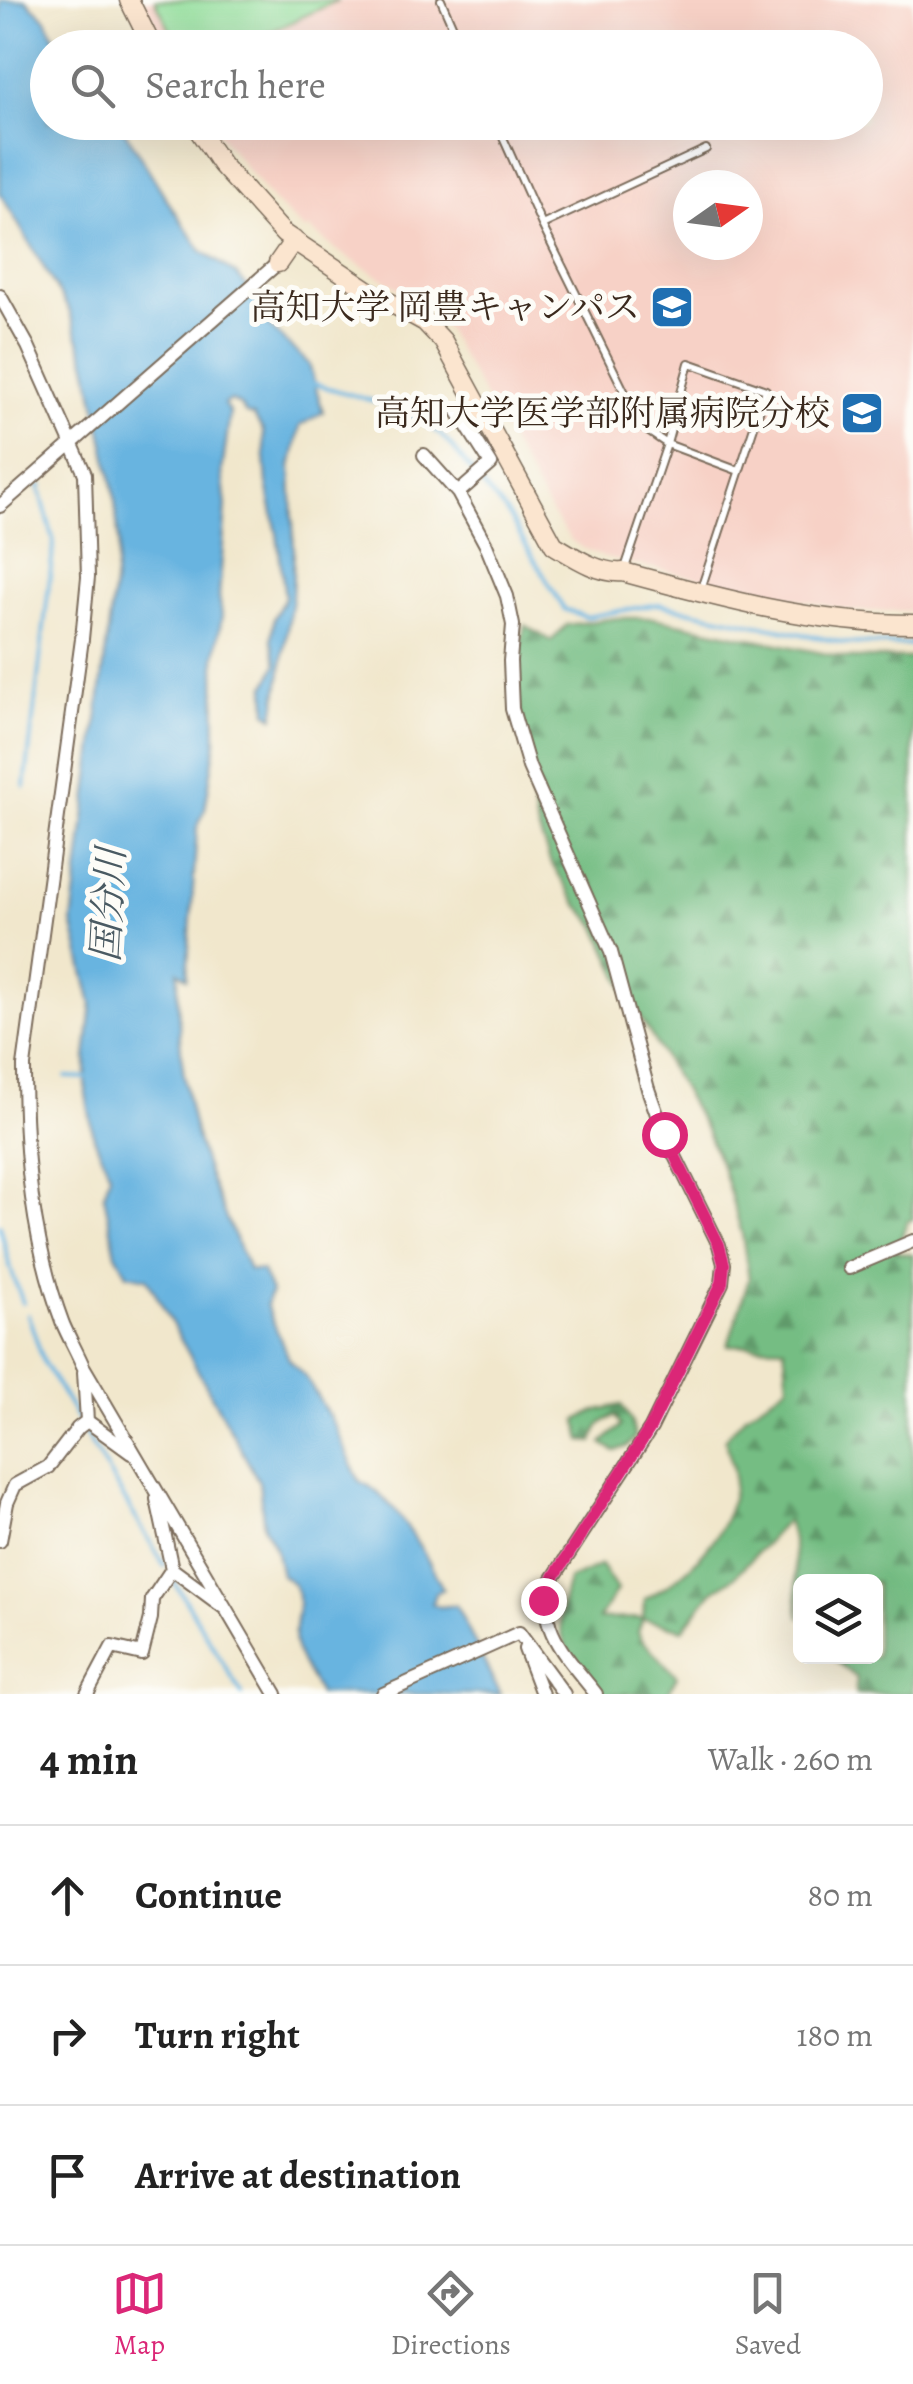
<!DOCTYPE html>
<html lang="en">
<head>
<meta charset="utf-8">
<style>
  body { margin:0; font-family:Alegreya,"Noto Serif JP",serif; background:#f2f2f2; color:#222 }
  .controls { position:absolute; right:30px; bottom:30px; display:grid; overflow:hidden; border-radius:15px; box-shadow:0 10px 40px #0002 }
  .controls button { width:90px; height:90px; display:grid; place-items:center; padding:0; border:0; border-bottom:2px solid #e0e0e0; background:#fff; color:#222; font:50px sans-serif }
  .compass { position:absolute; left:673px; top:170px; width:90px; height:90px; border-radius:50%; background:#fff; box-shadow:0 10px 40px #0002; rotate:76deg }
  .stop { position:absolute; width:30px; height:30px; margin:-22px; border:8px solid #db2777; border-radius:50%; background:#fff }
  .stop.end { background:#db2777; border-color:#fff; box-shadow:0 2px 10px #0008 }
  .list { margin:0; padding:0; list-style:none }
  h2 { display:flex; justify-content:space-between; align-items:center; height:130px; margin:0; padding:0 40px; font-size:42px }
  h2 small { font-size:32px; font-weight:400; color:#767676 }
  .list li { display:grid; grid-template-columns:65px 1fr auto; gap:30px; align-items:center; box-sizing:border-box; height:140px; padding:0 40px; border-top:2px solid #e0e0e0 }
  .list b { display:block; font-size:38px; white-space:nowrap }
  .list em { font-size:32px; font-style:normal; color:#767676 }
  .icon { flex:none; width:55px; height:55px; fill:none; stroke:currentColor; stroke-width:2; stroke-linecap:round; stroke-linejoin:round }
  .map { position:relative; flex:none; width:913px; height:1694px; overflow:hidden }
  .search { position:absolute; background:#fff; box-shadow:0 10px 40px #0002; left:30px; right:30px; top:30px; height:110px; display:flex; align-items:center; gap:25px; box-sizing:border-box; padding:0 35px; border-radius:55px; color:#767676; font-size:38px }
  .sheet { height:550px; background:#fff }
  nav { display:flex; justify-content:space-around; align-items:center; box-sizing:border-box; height:140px; border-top:2px solid #e0e0e0; background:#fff; font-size:28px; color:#767676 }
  nav a { display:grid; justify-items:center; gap:5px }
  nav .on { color:#db2777 }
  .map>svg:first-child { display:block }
  .built { fill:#f7d1c6; fill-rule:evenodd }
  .forest { fill:url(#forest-firs); stroke:#587450; stroke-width:2.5 }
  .garden { fill:#92de9b; stroke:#66845c; stroke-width:2.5 }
  .water { fill:#67b4e0; stroke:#516f7f; stroke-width:2.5 }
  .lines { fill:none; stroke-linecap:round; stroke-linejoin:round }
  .stream { stroke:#67b4e0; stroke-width:4 }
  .lane-casing { stroke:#7b6c5b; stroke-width:10 }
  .street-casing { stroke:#7b6c5b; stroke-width:16 }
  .secondary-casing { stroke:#7b6c5b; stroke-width:21 }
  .lane { stroke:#fff; stroke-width:6 }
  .street { stroke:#fff; stroke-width:12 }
  .secondary { stroke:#fbe5cf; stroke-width:18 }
  .route { stroke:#db2777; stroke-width:12 }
  .labels { text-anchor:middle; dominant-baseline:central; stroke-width:10; stroke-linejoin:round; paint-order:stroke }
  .poi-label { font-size:35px; fill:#3b2a1e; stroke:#fdfcf7; text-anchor:end }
  .water-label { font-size:38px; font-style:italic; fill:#4a5a62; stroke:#fdfcf7 }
</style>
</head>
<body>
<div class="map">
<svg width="913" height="1694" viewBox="0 0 913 1694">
  <defs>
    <pattern id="forest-firs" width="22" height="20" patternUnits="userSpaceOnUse" patternTransform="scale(2.5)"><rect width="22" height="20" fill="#75bd83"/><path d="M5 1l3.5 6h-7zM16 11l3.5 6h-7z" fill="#619a6b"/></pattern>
  </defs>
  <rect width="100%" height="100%" fill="#fdfcf7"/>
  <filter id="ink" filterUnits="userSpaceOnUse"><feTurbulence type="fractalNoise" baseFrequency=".01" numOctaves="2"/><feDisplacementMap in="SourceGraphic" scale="20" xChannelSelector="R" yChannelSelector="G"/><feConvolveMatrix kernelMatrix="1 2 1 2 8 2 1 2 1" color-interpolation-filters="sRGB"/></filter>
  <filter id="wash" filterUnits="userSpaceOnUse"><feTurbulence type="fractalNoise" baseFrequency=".0048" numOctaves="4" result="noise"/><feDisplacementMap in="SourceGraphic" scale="40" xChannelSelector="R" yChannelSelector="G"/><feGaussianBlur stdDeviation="2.25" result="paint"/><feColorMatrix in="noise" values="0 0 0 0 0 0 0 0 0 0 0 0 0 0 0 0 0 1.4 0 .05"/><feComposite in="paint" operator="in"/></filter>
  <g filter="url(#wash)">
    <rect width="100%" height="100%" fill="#f1e7cc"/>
    <path class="built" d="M144 0H913V611H853L607 558 583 548 572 541 553 516 435 310 345 256 308 228 305 231 273 201 210 123 866 122V48L168 47ZM688 185H748V245H688Z"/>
    <path class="forest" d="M617 618H653L846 658H913V1219L907 1222 896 1252 913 1255V1694H855L857 1678 831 1657 876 1656V1582H800V1619C793 1587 798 1551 787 1520L735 1576 712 1592 683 1629 643 1619 638 1632 642 1640 677 1676 668 1694H598C565 1649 550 1637 568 1580L601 1565 617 1590 599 1619 643 1618 645 1599C688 1576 735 1531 734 1477 733 1465 728 1451 725 1438L746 1415 788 1385 784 1347 728 1345 749 1279 742 1234 723 1170 706 1130 627 994 596 925 577 904 550 861 536 822 515 672 525 625 551 641 567 625Z
      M621 1405 631 1420 635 1437 628 1446 615 1451 602 1443 621 1426 616 1416C601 1421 596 1427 593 1442L582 1441 577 1420 598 1410Z"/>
    <path class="garden" d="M155 0H338L239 47 179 48Z"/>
    <path class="water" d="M0 0H26L46 19 59 47 48 48V122L120 123 169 203 202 251 237 275 255 296 271 328 309 364 323 412 300 426 291 467 294 551 292 598 274 717 267 712 266 686 277 664 271 640 274 618 285 597 277 534 267 484 263 431 254 416 246 414 239 404 230 400 224 404 230 413 222 472 226 506 219 596 222 615 215 657 216 742 205 809 197 828 187 978 178 971C177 1036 183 1101 204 1162 216 1199 234 1235 249 1270L262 1271 271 1292 266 1305 289 1359 306 1377 336 1428 359 1481C394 1495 426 1555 443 1589L435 1593 432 1603 440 1607 456 1605 500 1694H319C312 1680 300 1664 296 1649 288 1621 314 1592 281 1575L275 1548 264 1527 259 1482 147 1278 127 1274 116 1254 104 1195 110 1174 94 1138 86 1094V1058L92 1004 72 922 119 544 114 491 87 364 69 310 0 193Z"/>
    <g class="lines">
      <path class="stream" d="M312 383C353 396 402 405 437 432 451 443 462 460 473 473
        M479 481 506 512 564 609 586 617 658 604 845 643 913 645
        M25 787 54 542 39 486H42
        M66 1077 87 1078
        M0 1225 9 1264 23 1303
        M28 1315 44 1363 79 1421
        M83 1430 164 1565
        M172 1578 242 1694"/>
    </g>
  </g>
  <g filter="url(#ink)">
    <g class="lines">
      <g class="lane-casing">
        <path id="lane" d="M441 0 462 48
          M496 122 542 225 642 427 667 444 739 471
          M542 225 706 149
          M624 571 667 444 689 363 766 390 700 592"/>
      </g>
      <g class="street-casing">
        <path id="street" d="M0 296 28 346 85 474 88 577 82 639 24 1066C24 1153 32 1242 63 1324 69 1338 77 1352 83 1366L276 1694
          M473 402 458 412 491 464 458 493 486 545 507 596 513 625 510 661 512 709 529 767 611 952 648 1089 664 1134 719 1245 724 1264 722 1283 651 1428 552 1580C532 1626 569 1659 596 1694
          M424 455 458 493
          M0 506 278 263
          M849 1268 913 1241
          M87 1421 131 1453
          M157 1499 172 1569
          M0 1541 7 1503 15 1485 48 1467 78 1428 87 1421 84 1372
          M519 1633 564 1694
          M525 1649 542 1694
          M87 1694 112 1647 142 1654 151 1618 152 1599 172 1569 226 1609
          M383 1694 519 1633"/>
      </g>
      <g class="secondary-casing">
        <path id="secondary" d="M129 0 153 48
          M193 122 221 164 284 234 371 292 425 322 443 341 554 545C574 557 599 574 623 572 718 598 814 624 913 624
          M278 263 294 240"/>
      </g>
      <use href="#lane" class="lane"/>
      <use href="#street" class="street"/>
      <use href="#secondary" class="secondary"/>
    </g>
  </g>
  <g class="lines" filter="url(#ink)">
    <path class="route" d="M543 1600 552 1580 650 1428 722 1283 724 1264 719 1245 664 1134"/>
  </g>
  <defs>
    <g id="university-square" transform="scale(2.25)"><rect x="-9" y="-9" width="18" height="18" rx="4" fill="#1f6fb2" stroke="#fdfcf7"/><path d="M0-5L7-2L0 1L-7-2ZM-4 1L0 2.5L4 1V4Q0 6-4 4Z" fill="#fff"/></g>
    <g id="school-square" transform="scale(2.25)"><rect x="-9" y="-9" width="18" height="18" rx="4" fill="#1f6fb2" stroke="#fdfcf7"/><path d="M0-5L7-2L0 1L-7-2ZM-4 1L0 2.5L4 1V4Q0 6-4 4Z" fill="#fff"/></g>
  </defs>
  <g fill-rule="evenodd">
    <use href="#university-square" x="672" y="307"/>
    <use href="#school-square" x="862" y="413"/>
  </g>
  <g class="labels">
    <g class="poi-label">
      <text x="640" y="307">高知大学 岡豊キャンパス</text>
      <text x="830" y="413">高知大学医学部附属病院分校</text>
    </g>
    <g class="water-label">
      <text transform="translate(108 905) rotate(-87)">国分川</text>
    </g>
  </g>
</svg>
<div class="controls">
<button><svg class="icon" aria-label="layers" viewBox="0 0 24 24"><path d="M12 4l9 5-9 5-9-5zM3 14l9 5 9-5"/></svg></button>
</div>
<svg class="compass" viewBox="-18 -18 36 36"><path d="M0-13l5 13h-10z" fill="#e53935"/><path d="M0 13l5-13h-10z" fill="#767676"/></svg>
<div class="stop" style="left:664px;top:1134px"></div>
<div class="stop end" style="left:543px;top:1600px"></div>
<div class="search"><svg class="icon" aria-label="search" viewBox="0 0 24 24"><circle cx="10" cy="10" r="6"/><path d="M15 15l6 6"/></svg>Search here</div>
</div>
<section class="sheet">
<h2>4 min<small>Walk · 260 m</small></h2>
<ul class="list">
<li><svg class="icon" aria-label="ahead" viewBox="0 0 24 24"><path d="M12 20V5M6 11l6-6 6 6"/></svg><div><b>Continue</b></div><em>80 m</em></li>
<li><svg class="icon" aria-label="right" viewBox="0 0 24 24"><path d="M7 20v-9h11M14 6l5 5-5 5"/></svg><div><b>Turn right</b></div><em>180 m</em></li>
<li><svg class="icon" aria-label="arrive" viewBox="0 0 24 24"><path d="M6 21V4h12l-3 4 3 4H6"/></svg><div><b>Arrive at destination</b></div></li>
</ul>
</section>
<nav>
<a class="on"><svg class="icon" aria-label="map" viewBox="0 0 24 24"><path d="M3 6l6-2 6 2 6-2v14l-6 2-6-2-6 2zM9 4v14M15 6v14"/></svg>Map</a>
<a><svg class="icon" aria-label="directions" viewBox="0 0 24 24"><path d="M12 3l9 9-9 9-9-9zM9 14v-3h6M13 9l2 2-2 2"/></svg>Directions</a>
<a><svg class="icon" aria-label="saved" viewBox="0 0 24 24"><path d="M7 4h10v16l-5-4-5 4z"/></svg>Saved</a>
</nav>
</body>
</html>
